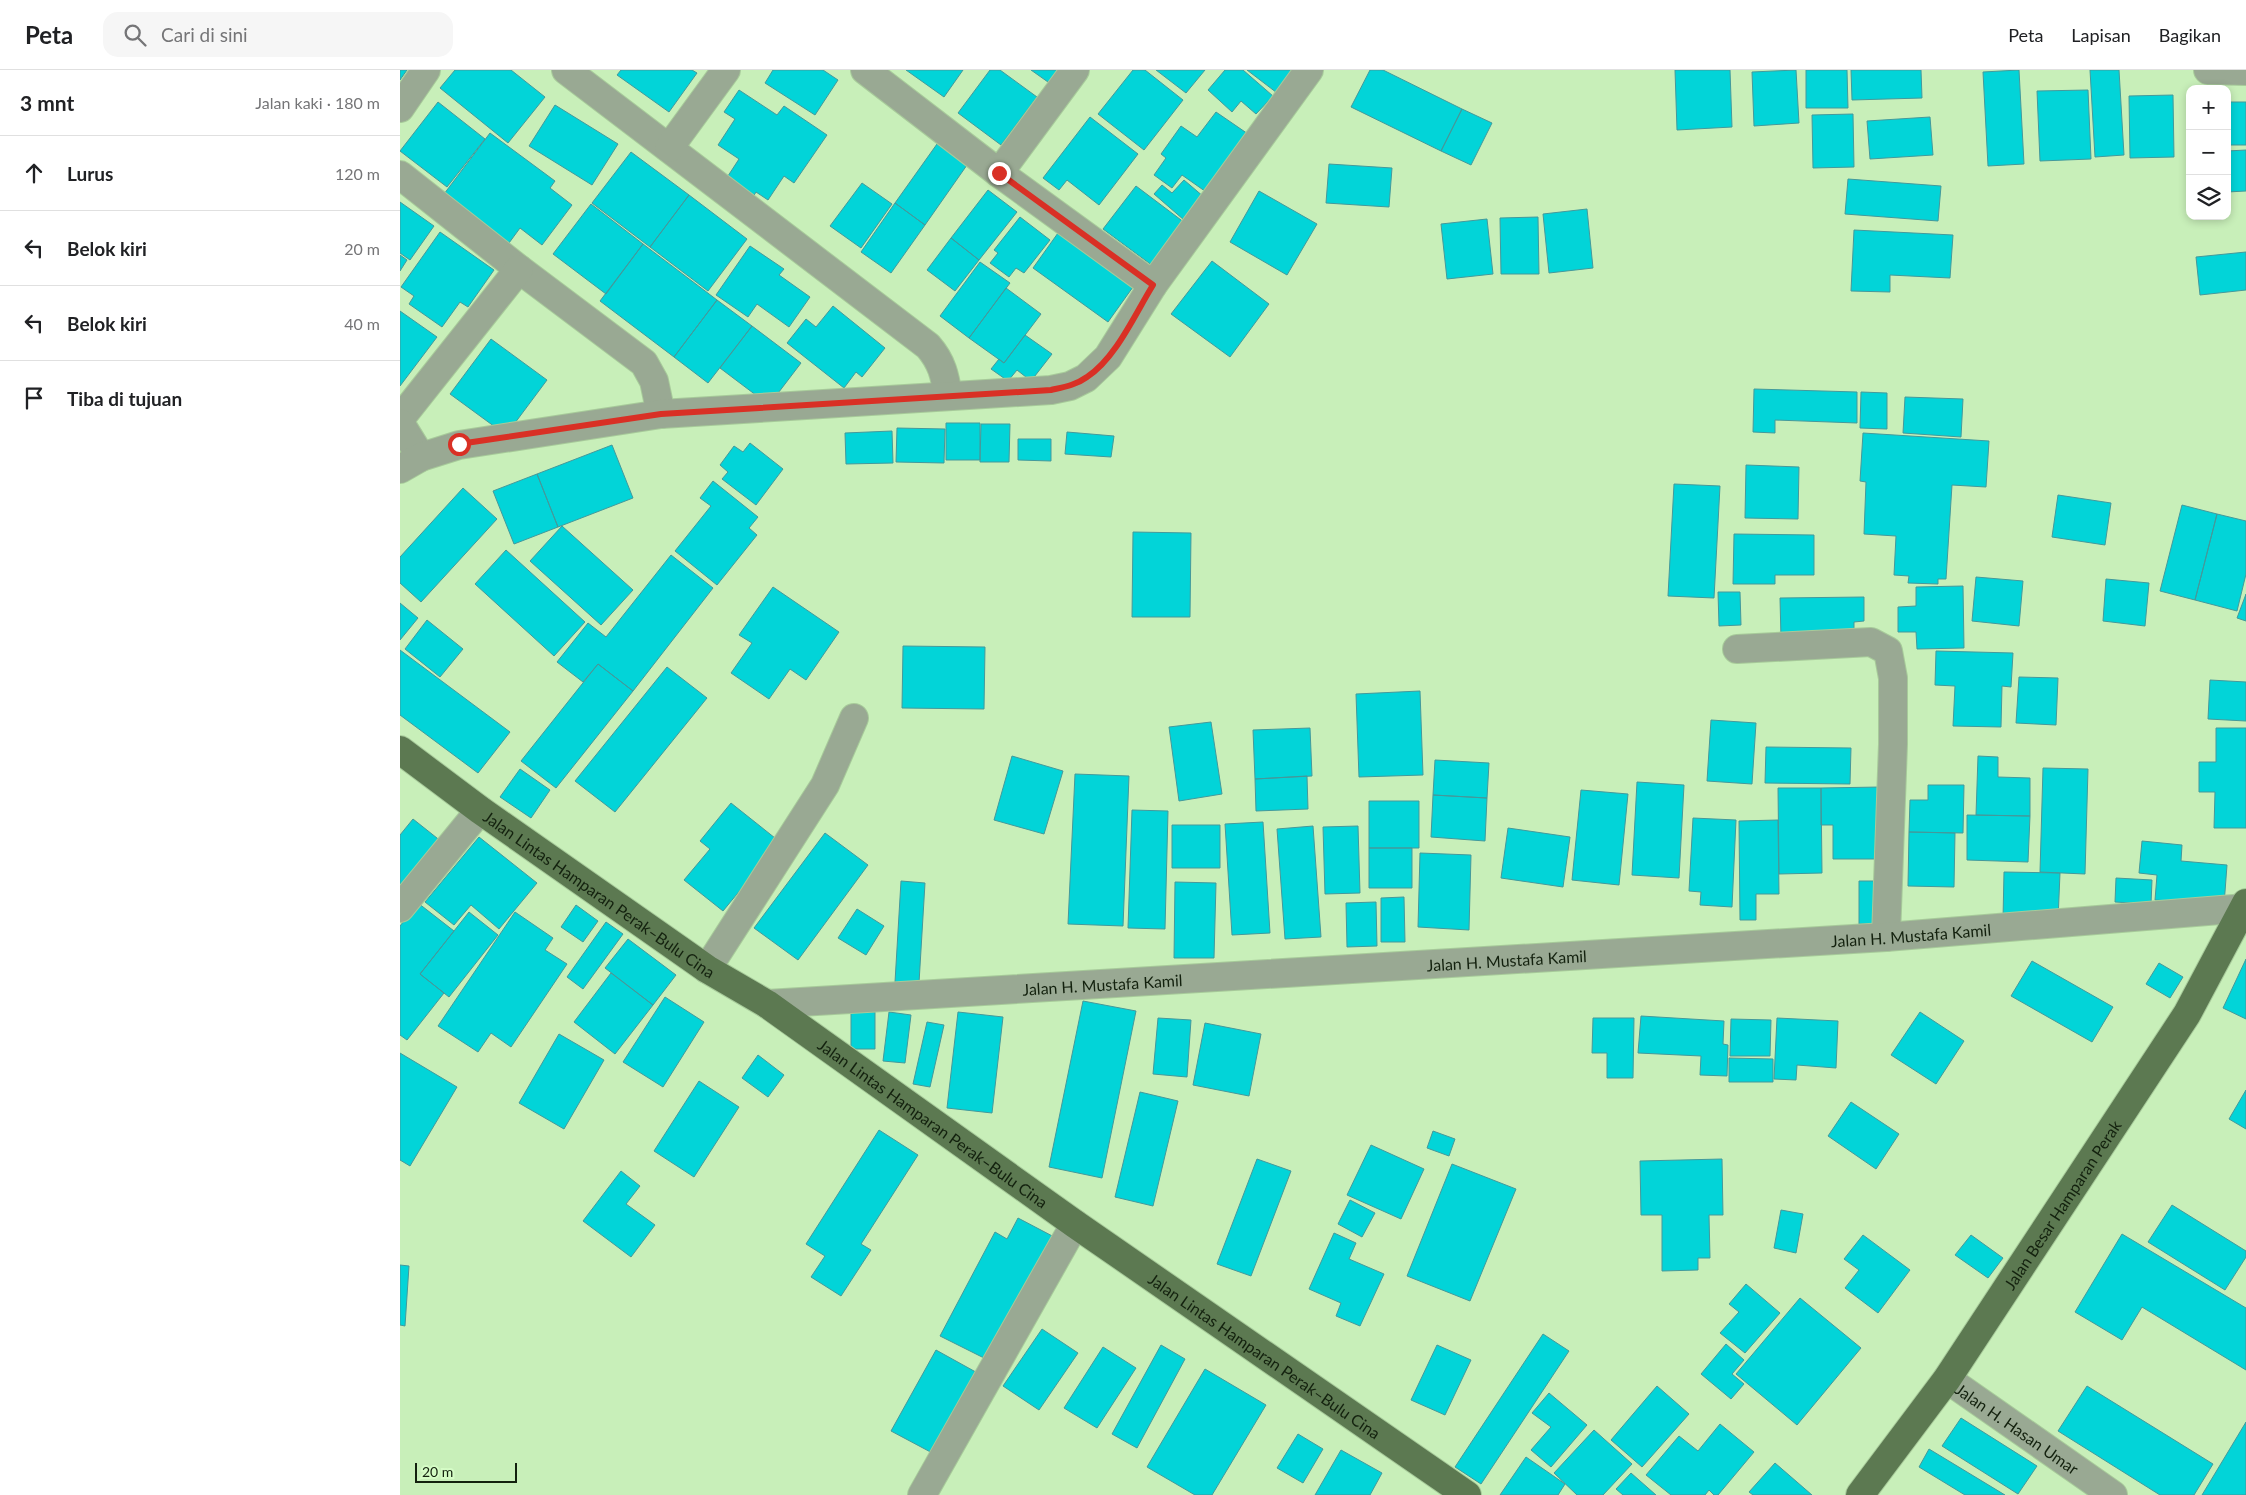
<!DOCTYPE html>
<html lang="id">
<head>
<meta charset="utf-8">
<style>
  body { margin:0; font-family:Lato,sans-serif; background:#f6f6f6; color:#202124 }
  .controls { position:absolute; right:15px; top:15px; display:grid; overflow:hidden; border-radius:10px; box-shadow:0 2px 8px #0003 }
  .controls button { width:45px; height:45px; display:grid; place-items:center; padding:0; border:0; border-bottom:1px solid #e0e0e0; background:#fff; color:#202124; font:25px sans-serif }
  .scale { position:absolute; left:15px; bottom:12px; width:102px; box-sizing:border-box; padding-left:5px; border:2px solid #13210e; border-top:0; font-size:14px; line-height:18px; white-space:nowrap; color:#13210e; -webkit-text-stroke:4px #d5fcc6; paint-order:stroke }
  .stop { position:absolute; width:15px; height:15px; margin:-11px; border:4px solid #d93025; border-radius:50%; background:#fff }
  .stop.end { background:#d93025; border-color:#fff; box-shadow:0 1px 5px #0008 }
  .list { margin:0; padding:0; list-style:none }
  h2 { display:flex; justify-content:space-between; align-items:center; height:65px; margin:0; padding:0 20px; font-size:21px }
  h2 small { font-size:16px; font-weight:400; color:#757577 }
  .list li { display:grid; grid-template-columns:32px 1fr auto; gap:15px; align-items:center; box-sizing:border-box; height:75px; padding:0 20px; border-top:1px solid #e0e0e0 }
  .list b { display:block; font-size:19px; white-space:nowrap }
  .list em { font-size:16px; font-style:normal; color:#757577 }
  .icon { flex:none; width:28px; height:28px; fill:none; stroke:currentColor; stroke-width:2; stroke-linecap:round; stroke-linejoin:round }
  .map { position:relative; flex:none; width:1846px; height:1425px; overflow:hidden }
  header { display:flex; align-items:center; gap:30px; box-sizing:border-box; height:70px; padding:0 25px; background:#fff; border-bottom:1px solid #e0e0e0 }
  header strong { font-size:24px }
  nav { display:flex; gap:28px; margin-inline-start:auto; font-size:18px }
  .search { width:350px; height:45px; background:#f6f6f6; display:flex; align-items:center; gap:12px; box-sizing:border-box; padding:0 18px; border-radius:15px; color:#757577; font-size:19px }
  main { display:flex }
  aside { flex:1; background:#fff }
  .map>svg:first-child { display:block }
  .building { fill:#02d4d8; stroke:#44999b }
  .lines { fill:none; stroke-linecap:round; stroke-linejoin:round }
  .minor-casing { stroke:#a7ca9a; stroke-width:30 }
  .tertiary-casing { stroke:#a7ca9a; stroke-width:30 }
  .primary-casing { stroke:#a7ca9a; stroke-width:30 }
  .minor { stroke:#99a993; stroke-width:28 }
  .tertiary { stroke:#99a993; stroke-width:28 }
  .primary { stroke:#5c7951; stroke-width:28 }
  .route { stroke:#d93025; stroke-width:6 }
  .labels { text-anchor:middle; dominant-baseline:central; stroke-width:4; stroke-linejoin:round; paint-order:stroke }
  .street-label { font-size:16px; fill:#13210e; stroke:#d5fcc6 }
</style>
</head>
<body>
<header>
<strong>Peta</strong>
<div class="search"><svg class="icon" aria-label="search" viewBox="0 0 24 24"><circle cx="10" cy="10" r="6"/><path d="M15 15l6 6"/></svg>Cari di sini</div>
<nav><a>Peta</a><a>Lapisan</a><a>Bagikan</a></nav>
</header>
<main>
<aside>
<h2>3 mnt<small>Jalan kaki · 180 m</small></h2>
<ul class="list">
<li><svg class="icon" aria-label="ahead" viewBox="0 0 24 24"><path d="M12 20V5M6 11l6-6 6 6"/></svg><div><b>Lurus</b></div><em>120 m</em></li>
<li><svg class="icon" aria-label="left" viewBox="0 0 24 24"><path d="M17 20v-9H6M10 6l-5 5 5 5"/></svg><div><b>Belok kiri</b></div><em>20 m</em></li>
<li><svg class="icon" aria-label="left" viewBox="0 0 24 24"><path d="M17 20v-9H6M10 6l-5 5 5 5"/></svg><div><b>Belok kiri</b></div><em>40 m</em></li>
<li><svg class="icon" aria-label="arrive" viewBox="0 0 24 24"><path d="M6 21V4h12l-3 4 3 4H6"/></svg><div><b>Tiba di tujuan</b></div></li>
</ul>
</aside>
<div class="map">
<svg width="1846" height="1425" viewBox="0 0 1846 1425">
  <rect width="100%" height="100%" fill="#c8efb9"/>
  <path class="building" d="M0 0H7L0 10Z
    M55 0H111L145 27 108 73 40 18Z
    M221 0H292L297 3 269 42 217 5Z
    M373 0H423L438 10 415 45 365 13Z
    M506 0H563L544 27Z
    M590 0H600L637 27 601 75 558 43Z
    M631 0H667L655 17Z
    M733 0H745L783 30 744 80 698 44Z
    M756 0H805L786 23Z
    M825 0H843L873 26 856 44 841 31 832 42 808 20Z
    M847 0H900L881 26Z
    M970 0H983L1062 39 1041 81 951 37Z
    M1275 0H1330L1332 57 1277 60Z
    M1396 0 1399 53 1354 56 1352 2Z
    M1406 0H1447L1448 38H1406Z
    M1451 0H1521L1522 28 1452 30Z
    M1619 0 1624 94 1588 96 1583 2Z
    M1690 0H1719L1724 85 1695 87Z
    M339 20 377 45 384 36 427 65 394 113 384 106 368 130 356 122 353 127 326 109 339 89 318 75 335 49 324 42Z
    M1688 20 1691 89 1640 91 1637 21Z
    M1773 25 1774 87 1730 88 1729 26Z
    M38 32 85 69 47 117 0 81Z
    M1827 32H1846V75H1827Z
    M155 35 218 74 192 115 129 76Z
    M1062 39 1092 53 1071 95 1041 81Z
    M816 42 851 66 809 124 782 105 772 118 754 105 766 88 761 84 781 56 797 67Z
    M1453 44 1454 97 1413 98 1412 45Z
    M690 47 738 84 699 135 667 110 659 120 643 108Z
    M1530 47 1533 85 1470 89 1467 51Z
    M90 63 155 111 150 118 172 135 142 175 120 158 109 173 44 124Z
    M537 74 567 95 525 155 495 133Z
    M1846 80V121L1827 122V81Z
    M231 82 289 125 250 177 192 133Z
    M929 94 992 98 989 137 926 133Z
    M1448 109 1541 116 1538 151 1445 144Z
    M784 110 804 127 784 150 754 124 762 115 772 123Z
    M462 113 492 134 461 178 430 156Z
    M736 116 789 156 757 199 703 159Z
    M588 120 617 142 579 190 551 168Z
    M859 121 917 154 887 205 830 172Z
    M289 125 347 169 308 221 250 177Z
    M0 132 34 156 10 190 0 183Z
    M495 133 525 155 491 203 461 182Z
    M191 134 243 174 206 224 153 184Z
    M1187 139 1193 198 1149 203 1143 144Z
    M620 147 650 170 624 203 616 198 609 207 590 193 598 183 594 180Z
    M1138 147 1139 204H1101L1100 148Z
    M1087 149 1093 204 1047 209 1041 154Z
    M1454 160 1553 165 1550 208 1490 205V222L1451 221Z
    M40 162 94 200 68 237 60 232 42 257 9 234 14 226 1 217Z
    M658 163 733 217 708 252 633 198Z
    M551 168 579 190 555 221 527 200Z
    M243 174 317 230 274 287 200 231Z
    M350 176 384 199 379 205 410 227 389 257 357 234 348 247 316 225Z
    M1846 182V220L1800 225 1796 187Z
    M0 185 7 190 0 201Z
    M812 191 869 234 830 287 771 244Z
    M580 192 610 213 569 268 540 246Z
    M606 218 641 244 604 293 569 268Z
    M317 230 352 256 308 313 274 287Z
    M433 236 485 278 462 307 456 302 444 318 387 273 406 249 416 257Z
    M0 241 37 267 0 316Z
    M352 256 401 293 369 335 320 298Z
    M625 265 652 284 631 311 617 300 608 311 591 299 599 289 604 293Z
    M91 269 147 310 106 365 50 324Z
    M1354 319 1457 322V353L1375 350V363L1353 362Z
    M1461 322 1487 323V359L1460 358Z
    M1505 327 1563 329 1561 367 1503 363Z
    M546 353H580V390H546Z
    M581 354H610L609 392H580Z
    M497 358 545 359 544 393 496 392Z
    M492 361 493 393 446 394 445 363Z
    M667 362 714 366 711 387 665 384Z
    M1463 363 1589 371 1586 417 1552 415 1546 509H1538V514L1508 513 1509 506 1494 505 1496 466 1464 464 1466 412 1460 411Z
    M618 369H651V391L618 390Z
    M350 373 383 399 356 435 322 409 328 402 320 395 334 376 343 382Z
    M212 375 233 428 158 457 137 404Z
    M1346 395 1399 397 1398 449 1345 448Z
    M137 404 158 457 114 474 93 421Z
    M313 411 358 447 349 458 357 465 317 515 275 481 311 436 300 428Z
    M1274 414 1320 416 1314 528 1268 526Z
    M63 418 97 449 21 532 0 513V487Z
    M1658 425 1711 433 1705 475 1652 467Z
    M1782 435 1817 444 1795 530 1760 521Z
    M1817 444 1846 451V504L1837 541 1795 530Z
    M162 456 233 520 201 555 130 491Z
    M733 462 791 463 790 547H732Z
    M1334 464 1414 465V505H1375V514H1333Z
    M106 480 185 552 154 586 75 514Z
    M271 485 313 518 233 621 198 594 183 612 157 592 188 553 206 567Z
    M1576 507 1623 511 1619 556 1572 551Z
    M1706 509 1749 513 1745 556 1703 551Z
    M1563 516 1564 578 1517 579 1516 562H1498V537L1516 536V517Z
    M373 517 439 562 406 610 390 599 369 629 331 603 352 573 339 565Z
    M1318 522H1340L1341 555 1319 556Z
    M1846 524V551L1837 548Z
    M1464 527V551L1454 552V567L1381 568 1380 528Z
    M0 533 18 548 0 570Z
    M27 550 63 579 40 607 5 579Z
    M503 576 585 577 584 639 502 638Z
    M0 580 110 662 78 703 0 645Z
    M1536 581 1613 583 1611 617 1602 616 1601 657 1553 656 1555 616 1535 615Z
    M198 594 233 621 156 718 121 691Z
    M267 597 307 628 215 742 175 711Z
    M1619 607 1658 608 1656 655 1616 653Z
    M1810 610 1846 612V651L1808 649Z
    M1020 621 1023 705 959 707 956 624Z
    M1311 650 1356 653 1352 714 1307 711Z
    M811 652 822 724 779 731 769 657Z
    M910 658 912 706 855 709 853 660Z
    M1816 658H1846V758H1814L1815 722H1799V692H1816Z
    M1366 677 1451 678 1450 714 1365 713Z
    M612 686 663 701 644 764 594 750Z
    M1578 686 1598 687V707L1630 708V746L1576 745Z
    M1035 690 1089 693 1087 728 1033 725Z
    M1643 698 1688 699 1685 804 1640 802Z
    M120 699 150 720 131 748 100 727Z
    M675 704 729 706 723 856 668 854Z
    M907 706 908 739 856 741 855 709Z
    M1237 712 1284 715 1279 808 1232 805Z
    M1528 715H1564L1563 763 1509 762 1510 730H1528Z
    M1480 717 1481 789H1433V755H1421V718Z
    M1378 718H1421L1422 803 1379 804Z
    M1181 720 1228 724 1219 815 1172 810Z
    M1033 725 1087 728 1085 771 1031 767Z
    M969 731H1019V778H969Z
    M331 733 380 772 323 841 284 810 310 779 300 771Z
    M732 740 768 741 765 859 728 858Z
    M1567 745 1630 746 1628 792 1567 790Z
    M1293 748 1336 750 1332 837 1300 835 1301 822 1289 821Z
    M13 749 42 772 0 822V765Z
    M1378 750 1379 824H1356V850H1340L1339 751Z
    M863 752 870 863 832 865 825 754Z
    M772 755H820V798H772Z
    M913 756 921 867 885 869 877 759Z
    M958 756 960 823 925 824 923 757Z
    M1108 758 1170 767 1163 817 1101 808Z
    M1509 762 1555 763 1554 817 1508 816Z
    M425 763 468 795 398 890 354 858Z
    M79 767 137 813 99 859 71 835 54 855 25 832Z
    M1742 771 1782 775 1781 791 1827 795 1824 835 1755 830 1757 805 1739 803Z
    M969 778H1012V818H969Z
    M1020 783 1071 785 1069 860 1018 857Z
    M1604 802 1660 803 1658 850 1603 849Z
    M1716 808 1752 810 1751 834 1715 832Z
    M501 811 525 813 519 913 495 912Z
    M1459 811H1478V854H1459Z
    M775 812 816 813 814 888H774Z
    M1004 827 1005 872H981V828Z
    M976 832 977 876 947 877 946 833Z
    M18 833 54 861 20 904 44 923 7 970 0 965V856Z
    M176 835 198 851 183 872 161 857Z
    M457 839 484 856 466 885 438 868Z
    M69 842 98 865 49 927 20 904Z
    M115 842 153 868 145 880 167 894 111 977 91 963 78 982 38 956Z
    M206 852 223 864 183 919 167 907Z
    M228 869 276 905 253 935 205 898Z
    M1846 889V949L1823 938Z
    M1632 891 1713 937 1692 972 1611 926Z
    M1759 893 1783 907 1770 928 1746 914Z
    M211 903 253 935 215 984 174 952Z
    M265 927 304 952 263 1017 223 992Z
    M683 931 736 941 702 1108 649 1097Z
    M451 942H475V979H451Z
    M489 942 511 945 505 993 483 991Z
    M558 942 603 947 592 1043 547 1038Z
    M1520 942 1564 971 1536 1014 1491 985Z
    M1241 946 1324 951 1323 974 1328 975 1327 1006 1300 1005 1301 986 1238 983Z
    M758 948 791 950 787 1007 753 1004Z
    M1193 948H1234L1233 1008H1207V983H1192Z
    M1377 948 1438 951 1436 998 1397 995 1396 1010 1374 1009Z
    M1331 949 1371 950 1370 986H1330Z
    M527 952 544 955 530 1017 513 1014Z
    M805 953 861 964 849 1026 793 1015Z
    M159 964 204 990 164 1059 119 1033Z
    M0 983 57 1017 10 1096 0 1090Z
    M358 985 384 1005 368 1027 342 1008Z
    M1329 988 1373 989V1012H1329Z
    M299 1011 339 1037 294 1107 254 1081Z
    M1846 1020V1059L1829 1049Z
    M740 1022 778 1031 753 1136 715 1127Z
    M1451 1032 1499 1064 1476 1099 1428 1066Z
    M479 1060 518 1085 461 1174 471 1180 441 1226 411 1207 425 1186 406 1174Z
    M1033 1061 1055 1069 1049 1086 1027 1078Z
    M971 1075 1024 1099 1001 1149 947 1125Z
    M857 1089 891 1101 851 1206 817 1194Z
    M1322 1089 1323 1145H1309L1310 1188H1298V1200L1262 1201V1145H1241L1240 1091Z
    M1052 1094 1116 1119 1070 1231 1007 1206Z
    M221 1101 240 1116 226 1134 255 1155 231 1187 183 1151Z
    M950 1130 975 1143 962 1167 938 1154Z
    M1772 1135 1846 1181V1187L1825 1220 1748 1172Z
    M1381 1140 1403 1144 1396 1183 1374 1178Z
    M618 1148 658 1169 594 1293 540 1266 595 1162 607 1169Z
    M934 1163 956 1173 949 1189 984 1204 960 1256 936 1246 941 1233 909 1219Z
    M1722 1164 1846 1238V1300L1742 1237 1722 1270 1675 1242Z
    M1463 1165 1510 1200 1478 1243 1445 1218 1459 1200 1444 1189Z
    M1571 1165 1603 1188 1588 1208 1555 1185Z
    M0 1195 9 1196 5 1256 0 1255Z
    M1346 1214 1380 1243 1345 1283 1320 1263 1339 1242 1329 1234Z
    M1400 1228 1461 1278 1397 1355 1336 1304Z
    M642 1259 678 1283 639 1340 603 1316Z
    M1143 1264 1169 1281 1081 1414 1055 1397Z
    M1326 1274 1344 1290 1332 1304 1344 1314 1331 1329 1301 1304Z
    M761 1275 785 1289 737 1378 712 1364Z
    M1037 1275 1071 1290 1045 1345 1011 1330Z
    M703 1277 736 1298 697 1358 664 1338Z
    M536 1280 583 1306 538 1386 491 1361Z
    M805 1299 866 1335 812 1425H795L747 1397Z
    M1257 1316 1289 1344 1242 1397 1211 1370Z
    M1687 1316 1813 1394 1794 1425H1760L1658 1361Z
    M1149 1323 1187 1355 1151 1397 1131 1380 1151 1357 1132 1343Z
    M1561 1348 1637 1396 1618 1424 1542 1376Z
    M1846 1352V1425H1802Z
    M1320 1354 1354 1382 1318 1425H1314L1309 1420 1305 1425H1271L1246 1405 1279 1366 1298 1381Z
    M1194 1360 1232 1394 1203 1425H1177L1154 1403Z
    M898 1364 923 1379 903 1413 877 1398Z
    M1529 1379 1605 1425H1565L1519 1397Z
    M941 1380 982 1403 970 1425H915Z
    M1126 1387 1165 1414 1158 1425H1100Z
    M1375 1393 1412 1425H1353L1349 1422Z
    M1231 1403 1256 1425H1223L1216 1419Z"/>
  <g class="lines">
    <g class="minor-casing">
      <g id="minor">
        <path d="M166 0 528 276C542 292 545 306 548 326"/>
        <path d="M465 0 599 103 753 215"/>
        <path d="M1808 0 1846 1"/>
        <path d="M0 38 26 0"/>
        <path d="M269 78 326 0"/>
        <path d="M599 103 675 0"/>
        <path d="M0 105 119 199 244 293 254 311 261 344"/>
        <path d="M0 349 119 199"/>
        <path d="M0 353 21 387"/>
        <path d="M0 399 21 387 59 375 261 344 651 320 670 316 686 308 708 287 753 215 909 0"/>
        <path d="M1337 579 1471 572 1488 581 1493 608V674L1486 867"/>
        <path d="M0 838 80 740"/>
        <path d="M307 899 425 715 454 648"/>
        <path id="s1" d="M1547 1309 1713 1425"/>
        <path d="M522 1425 675 1154"/>
      </g>
    </g>
    <g class="tertiary-casing">
      <g id="tertiary">
        <path id="s2" d="M367 934 1486 867 1846 838"/>
      </g>
    </g>
    <g class="primary-casing">
      <g id="primary">
        <path id="s3" d="M0 680 80 740 307 899 367 934 675 1154 1067 1425"/>
        <path id="s4" d="M1460 1425 1547 1309 1787 944 1846 833"/>
      </g>
    </g>
    <use href="#minor" class="minor"/>
    <use href="#tertiary" class="tertiary"/>
    <use href="#primary" class="primary"/>
  </g>
  <g class="lines">
    <path class="route" d="M59 374 261 344 651 320C664 317 676 315 687 307 716 288 735 244 753 215L599 103"/>
  </g>
  <g class="labels">
    <g class="street-label">
      <text stroke="none"><textPath href="#s3" startOffset="246">Jalan Lintas Hamparan Perak–Bulu Cina</textPath></text>
      <text stroke="none"><textPath href="#s2" startOffset="1146">Jalan H. Mustafa Kamil</textPath></text>
      <text stroke="none"><textPath href="#s2" startOffset="741">Jalan H. Mustafa Kamil</textPath></text>
      <text stroke="none"><textPath href="#s2" startOffset="336">Jalan H. Mustafa Kamil</textPath></text>
      <text stroke="none"><textPath href="#s3" startOffset="651">Jalan Lintas Hamparan Perak–Bulu Cina</textPath></text>
      <text stroke="none"><textPath href="#s4" startOffset="354">Jalan Besar Hamparan Perak</textPath></text>
      <text stroke="none"><textPath href="#s3" startOffset="1056">Jalan Lintas Hamparan Perak–Bulu Cina</textPath></text>
      <text stroke="none"><textPath href="#s1" startOffset="86">Jalan H. Hasan Umar</textPath></text>
    </g>
  </g>
</svg>
<div class="controls">
<button>+</button>
<button>−</button>
<button><svg class="icon" aria-label="layers" viewBox="0 0 24 24"><path d="M12 4l9 5-9 5-9-5zM3 14l9 5 9-5"/></svg></button>
</div>
<div class="scale">20 m</div>
<div class="stop" style="left:59px;top:374px"></div>
<div class="stop end" style="left:599px;top:103px"></div>
</div>
</main>
</body>
</html>
